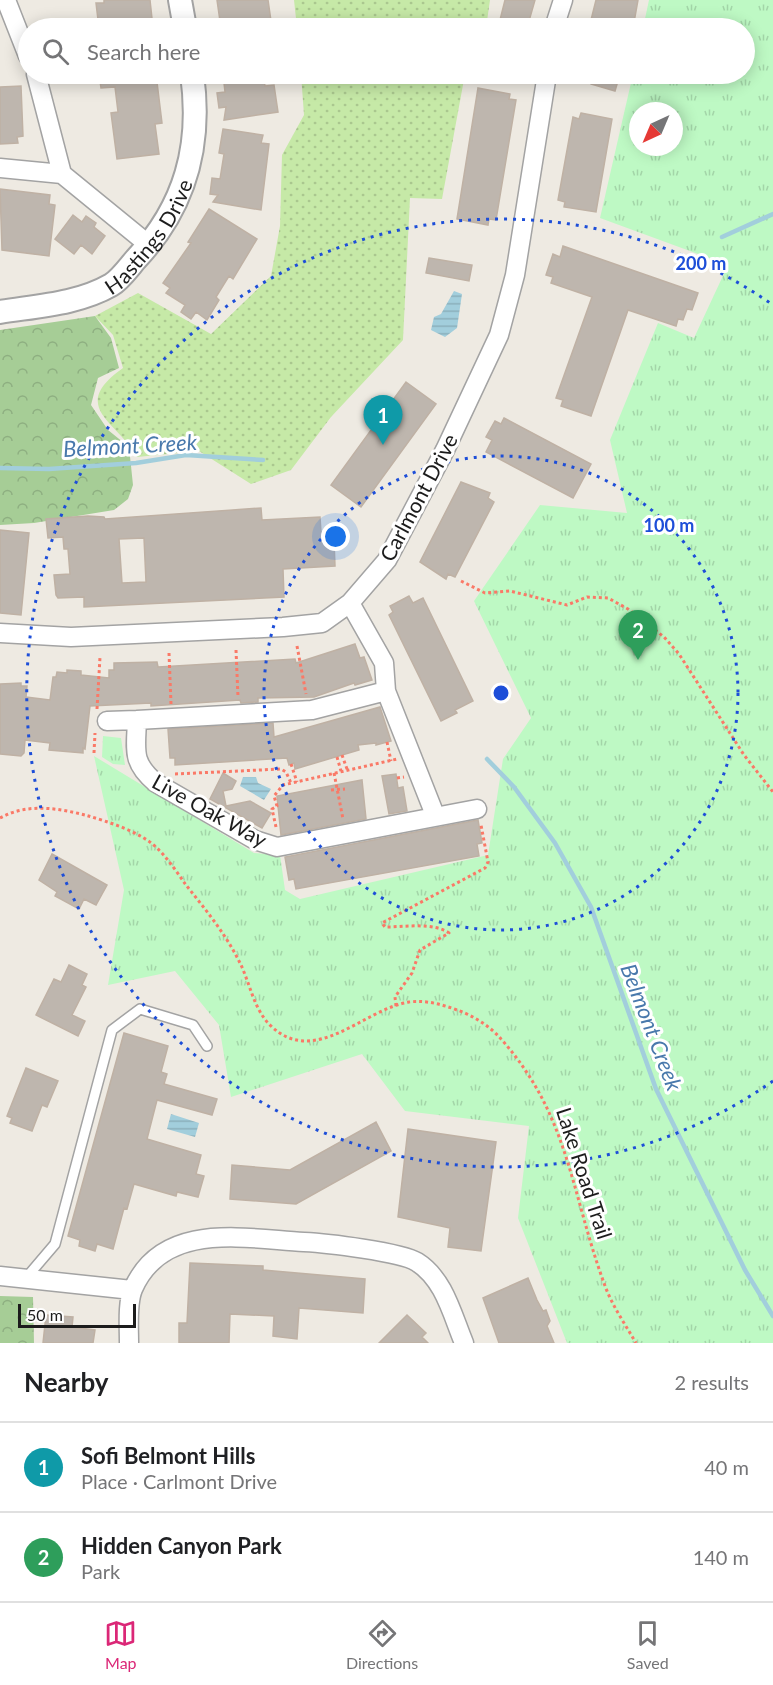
<!DOCTYPE html>
<html lang="en">
<head>
<meta charset="utf-8">
<style>
  body { margin:0; font-family:Lato,sans-serif; background:#f6f6f6; color:#202124 }
  .compass { position:absolute; left:629px; top:102px; width:54px; height:54px; border-radius:50%; background:#fff; box-shadow:0 3px 15px #0003; rotate:224deg }
  .scale { position:absolute; left:18px; bottom:15px; width:118px; box-sizing:border-box; padding-left:6px; border:3px solid #1c1c1c; border-top:0; font-size:16px; line-height:21px; white-space:nowrap; color:#1c1c1c; -webkit-text-stroke:4px #fff; paint-order:stroke }
  .you { position:absolute; left:336px; top:537px; width:21px; height:21px; margin:-15px; border:4px solid #fff; border-radius:50%; background:#1a73e8; box-shadow:0 0 0 9px #1a73e833 }
  .badge { display:grid; place-items:center; width:39px; height:39px; border-radius:50%; background:#db2777; color:#fff; font-size:20px; font-weight:700 }
  .pin { position:absolute; translate:-50% -50px; filter:drop-shadow(0 2px 3px #0008) }
  .pin::after { content:''; position:absolute; top:32px; width:21px; height:18px; background:inherit; clip-path:polygon(0 0,100% 0,50% 100%) }
  .list { margin:0; padding:0; list-style:none }
  h2 { display:flex; justify-content:space-between; align-items:center; height:78px; margin:0; padding:0 24px; font-size:26px }
  h2 small { font-size:20px; font-weight:400; color:#757577 }
  .list li { display:grid; grid-template-columns:39px 1fr auto; gap:18px; align-items:center; box-sizing:border-box; height:90px; padding:0 24px; border-top:2px solid #e0e0e0 }
  .list b { display:block; font-size:22px; white-space:nowrap }
  .list p { margin:0; font-size:20px; white-space:nowrap; color:#757577 }
  .list em { font-size:20px; font-style:normal; color:#757577 }
  .icon { flex:none; width:33px; height:33px; fill:none; stroke:currentColor; stroke-width:2; stroke-linecap:round; stroke-linejoin:round }
  .map { position:relative; flex:none; width:773px; height:1343px; overflow:hidden }
  .search { position:absolute; background:#fff; box-shadow:0 3px 15px #0003; left:18px; right:18px; top:18px; height:66px; display:flex; align-items:center; gap:15px; box-sizing:border-box; padding:0 21px; border-radius:33px; color:#757577; font-size:22px }
  .sheet { height:258px; background:#fff }
  nav { display:flex; justify-content:space-around; align-items:center; box-sizing:border-box; height:84px; border-top:2px solid #e0e0e0; background:#fff; font-size:16px; color:#757577 }
  nav a { display:grid; justify-items:center; gap:3px }
  nav .on { color:#db2777 }
  .map>svg:first-child { display:block }
  .grass { fill:url(#grass-dots) }
  .forest { fill:url(#forest-crowns) }
  .park { fill:url(#park-tufts); fill-rule:evenodd }
  .water { fill:url(#water-rules) }
  .lines { fill:none; stroke-linecap:round; stroke-linejoin:round }
  .stream { stroke:#a2cedc; stroke-width:4.5 }
  .building { fill:#beb6ae; stroke:#bfb1a4; stroke-width:1.5; fill-rule:evenodd }
  .service-casing { stroke:#a3a3a3; stroke-width:12 }
  .minor-casing { stroke:#a3a3a3; stroke-width:21 }
  .tertiary-casing { stroke:#a3a3a3; stroke-width:26 }
  .path { stroke:#fa7967; stroke-width:3; stroke-dasharray:3 3; stroke-linecap:butt }
  .service { stroke:#fff; stroke-width:9 }
  .minor { stroke:#fff; stroke-width:18 }
  .tertiary { stroke:#fff; stroke-width:22 }
  .ring { fill:none; stroke:#1d4ed8; stroke-width:3; stroke-dasharray:3 6 }
  .labels { text-anchor:middle; dominant-baseline:central; stroke-width:6; stroke-linejoin:round; paint-order:stroke }
  .street-label { font-size:21px; fill:#1c1c1c; stroke:#fff }
  .water-label { font-size:22px; font-style:italic; fill:#4979ac; stroke:#fff }
  .centre { fill:#1d4ed8; stroke:#fff; stroke-width:3 }
  .ring-label { font-size:18px; text-anchor:middle; font-weight:bold; fill:#1d4ed8; stroke:#fff; stroke-width:6; stroke-linejoin:round; paint-order:stroke }
</style>
</head>
<body>
<div class="map">
<svg width="773" height="1343" viewBox="0 0 773 1343">
  <defs>
    <pattern id="grass-dots" width="8" height="8" patternUnits="userSpaceOnUse" patternTransform="scale(1.5)"><rect width="8" height="8" fill="#c6e9a7"/><path d="M2 2h.1M6 6h.1" fill="none" stroke="#aac78f" stroke-width="1.8" stroke-linecap="round"/></pattern>
    <pattern id="forest-crowns" width="20" height="18" patternUnits="userSpaceOnUse" patternTransform="scale(1.5)"><rect width="20" height="18" fill="#a6cd96"/><path d="M2 6a3 3 0 1 1 6 0M12 15a3 3 0 1 1 6 0" fill="none" stroke="#8eaf81"/></pattern>
    <pattern id="park-tufts" width="24" height="20" patternUnits="userSpaceOnUse" patternTransform="scale(1.5)"><rect width="24" height="20" fill="#bef9c4"/><path d="M3 7l-1-3M5 7V3M7 7l1-3M15 17l-1-3M17 17v-4M19 17l1-3" fill="none" stroke="#a3d5a8"/></pattern>
    <pattern id="water-rules" width="6" height="5" patternUnits="userSpaceOnUse" patternTransform="scale(1.5)"><rect width="6" height="5" fill="#a2cedc"/><path d="M0 2.5h6" fill="none" stroke="#8bb0bc"/></pattern>
  </defs>
  <rect width="100%" height="100%" fill="#eeeae2"/>
  <path class="grass" d="M294 0H490L486 28H297Z
    M301 74H465L442 199 410 198 403 340 331 417 291 470 251 484 199 451 137 457C117 421 68 407 123 368L113 335 95 316 138 293 211 334 271 276 280 226 282 155 304 115Z"/>
  <path class="forest" d="M95 316 111 338 119 368 98 378 91 405 108 430 129 447 133 485 128 499 114 510 34 523 0 525V330Z
    M0 1296 33 1297 34 1343H0Z"/>
  <path class="park" d="M649 0H773V1343H567L518 1218 529 1126 405 1111 362 1054 231 1097 219 1025 175 971 108 985 124 890 94 756 254 853 280 855 285 890 300 899 488 855 503 759 531 718 474 601 540 505 627 513 610 440 658 323 694 338 728 265 600 218 633 74H744V28H643ZM638 111H674V147H638Z
    M103 736 121 738 125 765 113 764 102 757Z"/>
  <path class="water" d="M454 291 462 294 457 328 445 337 431 330 434 317 441 314Z
    M243 777H256L258 783 271 789 264 800 240 786Z
    M171 1114 199 1123 195 1137 167 1129Z"/>
  <g class="lines">
    <path class="stream" d="M722 237 773 214
      M0 468 49 469 136 463 186 455 263 460
      M487 759 514 787 555 843 591 907 656 1089 745 1270 773 1316"/>
  </g>
  <path class="building" d="M104 0H150L153 28H99L96 3H104Z
    M217 0H268L272 28H221Z
    M505 0H535L527 28H498Z
    M596 0H638L633 28H589Z
    M99 74H156L162 123 155 124 159 154 117 159 111 113 118 112 115 87 101 88Z
    M223 74H263L265 86 274 85 278 112 224 120 226 107 219 108 217 93 225 92Z
    M593 74H620L615 91 591 84Z
    M21 86 23 136 17 137 18 143 0 144V87Z
    M478 88 510 94 509 99 516 100 496 220 489 219 488 225 457 219Z
    M581 113 612 119 596 212 564 207 565 202 558 200 573 117 579 119Z
    M223 129 263 135 261 143 269 144 261 210 213 202 218 195 210 194 212 178 220 179 224 154 219 153Z
    M0 189 50 195 49 204 55 205 49 256 2 250Z
    M209 209 257 239 233 279 229 276 216 297 219 300 207 320 196 312 191 319 181 312 185 305 166 293 170 288 163 283 191 243 188 242Z
    M73 215 82 222 86 216 96 223 94 227 105 236 92 254 81 245 74 254 55 239Z
    M563 246 698 293 692 310 687 309 683 320 678 319 676 326 628 310 591 416 561 406 563 400 556 398 592 297 551 283 553 277 546 275 553 254 560 257Z
    M429 258 472 265 469 281 426 273Z
    M406 382 436 404 361 507 331 485Z
    M504 418 591 464 573 498 486 452 492 440 486 437 495 421 501 424Z
    M461 482 490 493 488 498 494 502 455 577 448 574 446 579 420 562Z
    M261 508 262 520 320 517 321 532H329L330 540H334L335 566 283 569 284 597 84 607V597L58 598 56 595 54 575 70 574 68 549H64L63 537 48 538 46 519 88 516 104 517 105 519ZM144 538 146 582 122 583 119 539Z
    M0 530 29 533 21 615 0 613Z
    M409 596 413 603 423 598 473 701 455 710 457 713 441 721 389 615 393 612 390 606Z
    M355 644 360 658 364 657 372 680 355 685 354 683 314 697 258 698V702L241 703 240 700 151 706V703L90 706 85 749 83 748V753L49 750 50 743 25 740 24 753 21 756 0 754V684L21 683V686H27L26 697 50 700 53 677H56L57 672 67 673V670L81 671V675L109 678V670H114V663L157 662 158 667 295 659 296 663Z
    M380 707 391 741 376 745V743L358 745 359 750 295 769 294 763 289 765 287 758 175 765V758H170L168 729 273 723 274 737Z
    M223 773 236 781 232 789 223 791 226 806 250 801 271 813 262 828 210 799Z
    M396 774 398 788 403 787 407 811 389 814 382 776Z
    M362 780 366 819 281 835 277 796Z
    M478 820 482 843 477 844 479 856 296 889 294 879 289 880 285 857Z
    M52 854 107 885 96 905 84 899 79 909 55 896 57 892 39 880Z
    M69 965 87 974 82 985 86 987 72 1015 85 1021 78 1036 36 1015 54 979 61 982Z
    M124 1033 168 1046 161 1072 167 1074 164 1084 217 1099 212 1115 157 1100 147 1139 201 1155 196 1174 204 1176 198 1197 177 1192 176 1196 134 1184 127 1209 124 1208 113 1249 97 1244 95 1251 79 1246 80 1240 68 1236Z
    M26 1068 58 1081 47 1107 42 1105 32 1131 10 1123 12 1118 7 1116Z
    M376 1122 391 1151 296 1204 230 1199 232 1165 290 1170Z
    M408 1129 496 1142 481 1251 448 1247 450 1228 398 1217Z
    M190 1263 263 1266V1270L365 1279 363 1313 299 1308 297 1339 273 1336 274 1316 230 1314 229 1343H179V1323H187Z
    M528 1278 537 1300 543 1311 546 1310 550 1321 547 1326 554 1343H499L483 1298Z
    M46 1315 73 1317 72 1327 95 1330 93 1343H43Z
    M407 1315 426 1333 422 1337 428 1343H379Z"/>
  <g class="lines">
    <g class="service-casing">
      <path id="service" d="M26 1278 55 1244 112 1030 140 1009 193 1025 207 1046"/>
    </g>
    <g class="minor-casing">
      <path id="minor" d="M6 0 28 56
        M554 28 563 0
        M36 74 62 174 149 245
        M0 168 62 174
        M350 603 384 663 386 691 312 710 137 720C136 750 131 762 156 783L255 840 277 847 477 809
        M0 633 71 637 283 627 322 623 350 603 387 560 445 450 499 335 515 275 547 74
        M386 691 435 815
        M107 721 137 720
        M0 1276 132 1290
        M129 1343C129 1327 127 1303 133 1289 163 1220 246 1239 304 1242 326 1243 401 1252 417 1262 444 1279 452 1314 464 1343"/>
    </g>
    <g class="tertiary-casing">
      <g id="tertiary">
        <path d="M180 0 185 28"/>
        <path id="s1" d="M0 312C37 306 78 304 111 285 120 280 129 267 136 259 186 206 202 145 192 74"/>
      </g>
    </g>
    <path class="path" d="M461 581 485 593 510 591 567 605 587 597 608 598 628 609 664 637 679 654 744 755 773 792
      M297 646 306 694
      M236 650 238 697
      M169 653 171 704
      M97 709 100 657
      M387 742 391 761
      M94 753 95 733
      M342 755 347 769
      M337 757 341 771
      M291 764 297 782
      M334 773 343 819
      M175 774 281 769 286 772 291 783
      M397 778 404 777
      M331 790 345 789
      M0 818C27 803 57 808 85 815 109 822 142 832 159 850 169 860 178 874 186 885 205 909 225 933 239 961 250 982 253 1009 271 1026 315 1068 364 1009 409 1002 426 1000 441 1004 457 1010 472 1015 490 1026 501 1039 569 1115 571 1193 604 1283 611 1304 625 1324 636 1343
      M276 827 272 809 277 806 274 796 283 785 397 759
      M396 1006 395 997 412 973 420 950 449 933C433 922 403 927 385 927L382 923 485 868 488 862 481 825"/>
    <use href="#service" class="service"/>
    <use href="#minor" class="minor"/>
    <use href="#tertiary" class="tertiary"/>
  </g>
  <g class="ring">
    <circle cx="501" cy="693" r="237"/>
    <path d="M773 1081A474 474 0 1 1 773 305"/>
  </g>
  <g class="labels">
    <g class="street-label">
      <text stroke="none"><textPath href="#s1" startOffset="177">Hastings Drive</textPath></text>
      <text transform="translate(418 497) rotate(-62)">Carlmont Drive</text>
      <text transform="translate(210 810) rotate(29)">Live Oak Way</text>
      <text transform="translate(585 1173) rotate(72)">Lake Road Trail</text>
    </g>
    <g class="water-label">
      <text transform="translate(130 445) rotate(-3)">Belmont Creek</text>
      <text transform="translate(652 1027) rotate(69)">Belmont Creek</text>
    </g>
  </g>
  <circle cx="501" cy="693" r="9" class="centre"/>
  <g class="ring-label">
    <text x="701" y="270">200 m</text>
    <text x="669" y="532">100 m</text>
  </g>
</svg>
<svg class="compass" viewBox="-18 -18 36 36"><path d="M0-13l5 13h-10z" fill="#e53935"/><path d="M0 13l5-13h-10z" fill="#757577"/></svg>
<div class="scale">50 m</div>
<div class="you"></div>
<div class="pin badge" style="left:383px;top:445px;background:#0f9aa8">1</div>
<div class="pin badge" style="left:638px;top:660px;background:#2e9e5b">2</div>
<div class="search"><svg class="icon" aria-label="search" viewBox="0 0 24 24"><circle cx="10" cy="10" r="6"/><path d="M15 15l6 6"/></svg>Search here</div>
</div>
<section class="sheet">
<h2>Nearby<small>2 results</small></h2>
<ul class="list">
<li><span class="badge" style="background:#0f9aa8">1</span><div><b>Sofi Belmont Hills</b><p>Place · Carlmont Drive</p></div><em>40 m</em></li>
<li><span class="badge" style="background:#2e9e5b">2</span><div><b>Hidden Canyon Park</b><p>Park</p></div><em>140 m</em></li>
</ul>
</section>
<nav>
<a class="on"><svg class="icon" aria-label="map" viewBox="0 0 24 24"><path d="M3 6l6-2 6 2 6-2v14l-6 2-6-2-6 2zM9 4v14M15 6v14"/></svg>Map</a>
<a><svg class="icon" aria-label="directions" viewBox="0 0 24 24"><path d="M12 3l9 9-9 9-9-9zM9 14v-3h6M13 9l2 2-2 2"/></svg>Directions</a>
<a><svg class="icon" aria-label="saved" viewBox="0 0 24 24"><path d="M7 4h10v16l-5-4-5 4z"/></svg>Saved</a>
</nav>
</body>
</html>
